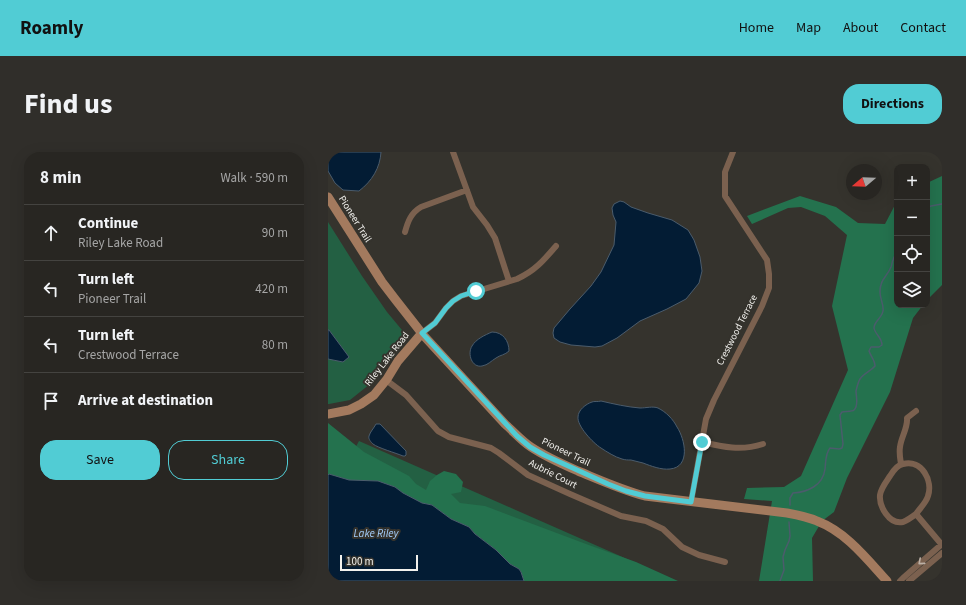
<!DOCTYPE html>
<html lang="en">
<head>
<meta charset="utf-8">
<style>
  body { margin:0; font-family:"Source Sans 3",sans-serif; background:#302e2a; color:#f1f3f6 }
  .controls { position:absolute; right:12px; top:12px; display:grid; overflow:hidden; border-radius:8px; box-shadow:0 4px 16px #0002 }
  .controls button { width:36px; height:36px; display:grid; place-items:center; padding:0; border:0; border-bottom:1px solid #444340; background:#282622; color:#f1f3f6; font:20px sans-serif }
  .compass { position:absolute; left:518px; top:12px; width:36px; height:36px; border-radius:50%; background:#282622; box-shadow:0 4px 16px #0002; rotate:251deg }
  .scale { position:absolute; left:12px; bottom:10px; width:78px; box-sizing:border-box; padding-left:4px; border:2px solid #f2f1ed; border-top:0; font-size:11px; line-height:14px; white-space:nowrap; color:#f2f1ed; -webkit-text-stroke:3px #35332d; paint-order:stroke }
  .stop { position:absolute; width:12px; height:12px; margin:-9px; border:3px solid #51ccd4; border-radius:50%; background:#fff }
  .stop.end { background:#51ccd4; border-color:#fff; box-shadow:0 1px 4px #0008 }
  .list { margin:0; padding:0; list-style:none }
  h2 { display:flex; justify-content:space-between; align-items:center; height:52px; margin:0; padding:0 16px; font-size:17px }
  h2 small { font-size:13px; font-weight:400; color:#a5a5a5 }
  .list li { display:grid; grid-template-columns:26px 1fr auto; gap:12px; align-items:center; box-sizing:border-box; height:56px; padding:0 16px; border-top:1px solid #444340 }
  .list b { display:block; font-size:15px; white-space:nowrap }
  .list p { margin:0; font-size:13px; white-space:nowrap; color:#a5a5a5 }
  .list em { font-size:13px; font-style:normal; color:#a5a5a5 }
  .actions { display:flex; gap:8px; padding:12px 16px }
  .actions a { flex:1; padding:9px 0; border:1px solid #51ccd4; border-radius:16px; text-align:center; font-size:14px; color:#51ccd4 }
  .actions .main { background:#51ccd4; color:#111 }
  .icon { flex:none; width:22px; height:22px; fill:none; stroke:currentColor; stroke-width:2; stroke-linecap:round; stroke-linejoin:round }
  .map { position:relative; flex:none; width:614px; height:429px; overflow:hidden; border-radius:16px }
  header { display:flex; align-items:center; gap:24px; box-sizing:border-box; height:56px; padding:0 20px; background:#51ccd4; color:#111 }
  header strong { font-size:19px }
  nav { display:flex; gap:22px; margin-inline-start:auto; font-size:14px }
  .intro { display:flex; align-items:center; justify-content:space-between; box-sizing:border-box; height:96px; padding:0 24px }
  h1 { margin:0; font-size:28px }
  .button { padding:10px 18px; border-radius:16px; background:#51ccd4; color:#111; font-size:14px; font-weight:700 }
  main { display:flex; gap:24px; padding:0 24px }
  aside { flex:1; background:#282622; border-radius:16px; box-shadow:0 4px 16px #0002 }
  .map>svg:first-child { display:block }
  .green { fill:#236043 }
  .forest { fill:#24724e }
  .water { fill:#031c34; stroke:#4b5c6c }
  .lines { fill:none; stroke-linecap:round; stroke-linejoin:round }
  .stream { stroke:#4b5c6c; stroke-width:1.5 }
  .street { stroke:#7b614f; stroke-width:6 }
  .secondary { stroke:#a37a5e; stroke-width:9 }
  .oneway { stroke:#bcb0a6 }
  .route { stroke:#51ccd4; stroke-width:5 }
  .labels { text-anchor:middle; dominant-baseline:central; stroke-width:4; stroke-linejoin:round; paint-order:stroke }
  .street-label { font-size:10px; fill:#f2f1ed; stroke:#35332d }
  .water-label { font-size:11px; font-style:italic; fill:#a3ccf8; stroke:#35332d }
</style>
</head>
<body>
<header>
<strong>Roamly</strong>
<nav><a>Home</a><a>Map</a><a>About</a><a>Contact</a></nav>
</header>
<div class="intro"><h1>Find us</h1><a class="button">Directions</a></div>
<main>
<aside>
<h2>8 min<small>Walk · 590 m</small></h2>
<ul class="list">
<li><svg class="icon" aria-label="ahead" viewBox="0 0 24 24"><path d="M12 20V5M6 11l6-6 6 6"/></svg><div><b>Continue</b><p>Riley Lake Road</p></div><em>90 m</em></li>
<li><svg class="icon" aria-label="left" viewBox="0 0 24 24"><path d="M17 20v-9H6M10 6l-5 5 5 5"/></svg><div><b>Turn left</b><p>Pioneer Trail</p></div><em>420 m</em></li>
<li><svg class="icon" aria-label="left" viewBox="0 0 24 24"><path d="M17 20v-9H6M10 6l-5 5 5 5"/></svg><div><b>Turn left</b><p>Crestwood Terrace</p></div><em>80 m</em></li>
<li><svg class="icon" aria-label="arrive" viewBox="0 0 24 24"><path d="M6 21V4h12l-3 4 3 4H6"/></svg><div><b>Arrive at destination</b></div></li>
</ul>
<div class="actions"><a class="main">Save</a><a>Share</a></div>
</aside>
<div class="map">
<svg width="614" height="429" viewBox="0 0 614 429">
  <rect width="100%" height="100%" fill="#35332d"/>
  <path class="green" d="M0 70 34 124 59 160 74 178V187L42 232 22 248 1 252H0Z
    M31 289 349 429 11 326Z"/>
  <path class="forest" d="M614 24V133L599 148V31Z
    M472 44 508 55 530 71 557 72 569 49V153H595L585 166 562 240 519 326 506 360 494 369 484 386 485 429H431L444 349 416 347 419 336 456 335 473 324 520 218 504 154 519 83 497 64 473 55 460 56 424 72 419 64Z
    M0 271 36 300 81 324 88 332 98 338 102 329 109 323 116 319 128 322 135 330 133 340 123 342 132 351 157 354 258 392 308 410 350 429H196L193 420 191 417 182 412 168 398 147 382 141 375 123 367 104 353 94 351 75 341 67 335 50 329 21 328 0 323Z"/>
  <path class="water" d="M0 0H53C52 16 44 29 31 39L15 38 7 31 0 19Z
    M292 49 296 50 303 55 320 61 344 68 360 78 366 88 372 105 374 119 371 131 358 147 339 157 312 169 289 186 274 194 267 195 243 193 232 190 226 186 225 181 226 176 242 157 263 134 273 120 286 93 288 70 285 63 284 56 286 52Z
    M0 178H1L21 205 15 210 0 207Z
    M164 180C175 180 181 189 181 199 177 203 172 203 168 206 163 209 160 213 154 214 144 216 139 202 144 194 148 187 157 183 164 180Z
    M273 249C286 252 299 255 312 256 318 256 325 254 330 256 338 260 345 267 349 275 357 287 363 315 342 317 333 318 323 314 315 311 311 310 307 309 303 308 300 308 297 308 294 307 287 305 279 300 273 296 265 291 249 274 250 265 250 258 258 252 264 250 266 249 270 250 273 249Z
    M48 272H52L78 299V303L77 304H75C68 301 50 296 45 292 43 290 40 287 41 284 42 280 46 276 48 272Z
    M1 322 21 328 50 329 67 335 75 341 94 351 104 353 123 367 141 375 147 382 168 398 182 412 191 417 193 420 196 429H0V323Z"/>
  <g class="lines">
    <path class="stream" d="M599 56 603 54 614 52
      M462 353V346L465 341C479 340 495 334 497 317 498 310 497 302 502 296L511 297 514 296 515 292 512 263 514 260C517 259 524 260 526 258 531 254 528 244 528 239 529 235 530 230 532 227 536 221 543 219 547 214 547 208 543 205 541 199L543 195H551L554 193C554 186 547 182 546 176 546 169 554 166 555 159 556 153 552 147 552 140 552 127 559 125 563 115 564 114 564 109 565 108 566 105 567 103 569 100
      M452 429 456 418 455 405 457 398 461 389 462 384 461 370"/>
    <path class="street" d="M125 0 145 55 159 73 167 86 181 129
      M77 80C80 69 83 61 93 55L139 38
      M94 181 107 171 118 156 125 149 133 144 189 127C207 119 216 108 228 94
      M58 228 78 243 110 279 121 285 163 296 171 301 200 323 242 342 293 364 318 369 335 377 354 395 371 403 397 410
      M374 290C395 295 413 299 435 292
      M573 312C572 306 571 301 572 295 573 285 580 276 579 266L588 259
      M363 350 378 267 386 248 434 154 441 136V122L439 108 397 44V20L405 0
      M588 362C592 356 598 351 600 344 605 329 594 307 575 312 569 313 565 319 562 324 558 330 553 336 552 343 551 354 561 373 575 370 580 368 584 365 588 362L614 393
      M572 429 575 426 614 392
      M581 429 614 401"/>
    <path class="secondary" d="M0 45 54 130 67 147 96 184 177 272C186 280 194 289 203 295 218 305 234 312 250 319 272 328 294 338 317 344L459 361C470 363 480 365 489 369 518 380 538 406 559 429
      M0 262 21 258 33 252 46 243 59 227 70 209 94 181"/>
  </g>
  <defs><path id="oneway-chevron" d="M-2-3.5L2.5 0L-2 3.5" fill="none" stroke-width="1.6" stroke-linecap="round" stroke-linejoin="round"/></defs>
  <use class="oneway" href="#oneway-chevron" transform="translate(593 410) rotate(139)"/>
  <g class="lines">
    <path class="route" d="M148 139 133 144 125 149 118 156 107 171 94 181 178 272 189 284 202 295 216 303 280 332 298 339 317 344 363 350 374 290"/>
  </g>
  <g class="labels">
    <g class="street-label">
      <text transform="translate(27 67) rotate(58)">Pioneer Trail</text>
      <text transform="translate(409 178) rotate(-63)">Crestwood Terrace</text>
      <text transform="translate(59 207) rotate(-52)">Riley Lake Road</text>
      <text transform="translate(238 300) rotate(26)">Pioneer Trail</text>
      <text transform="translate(225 322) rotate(27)">Aubrie Court</text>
    </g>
    <g class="water-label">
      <text x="48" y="381">Lake Riley</text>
    </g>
  </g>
</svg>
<div class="controls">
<button>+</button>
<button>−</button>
<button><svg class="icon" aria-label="locate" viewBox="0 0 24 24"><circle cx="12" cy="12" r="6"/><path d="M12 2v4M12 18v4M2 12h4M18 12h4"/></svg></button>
<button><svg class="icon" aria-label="layers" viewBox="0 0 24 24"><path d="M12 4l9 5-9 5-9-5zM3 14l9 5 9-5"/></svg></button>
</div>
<svg class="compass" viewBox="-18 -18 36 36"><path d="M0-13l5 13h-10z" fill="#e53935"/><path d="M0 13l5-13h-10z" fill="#a5a5a5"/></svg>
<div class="scale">100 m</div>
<div class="stop" style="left:148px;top:139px"></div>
<div class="stop end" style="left:374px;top:290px"></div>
</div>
</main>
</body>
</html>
